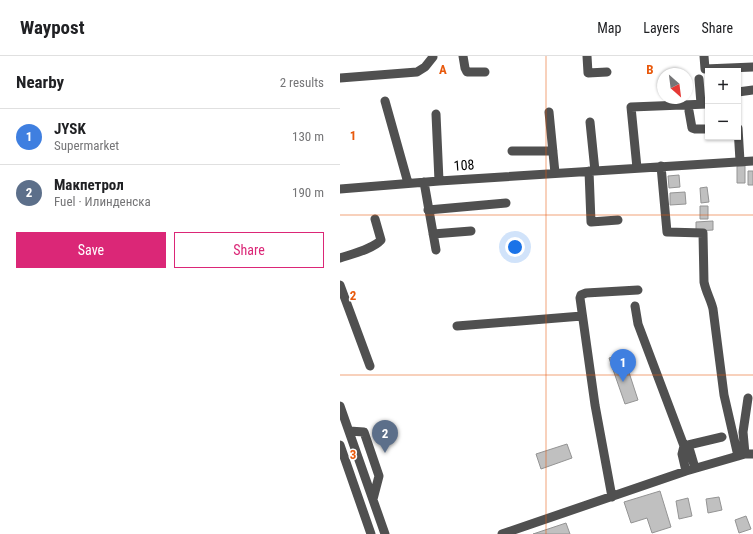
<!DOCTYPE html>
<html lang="en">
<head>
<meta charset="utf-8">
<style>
  body { margin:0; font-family:"Roboto Condensed",sans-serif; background:#f6f6f6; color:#202124 }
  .controls { position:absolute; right:12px; top:12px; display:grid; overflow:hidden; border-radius:0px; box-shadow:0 1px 3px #0004 }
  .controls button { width:36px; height:36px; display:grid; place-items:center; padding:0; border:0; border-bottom:1px solid #e0e0e0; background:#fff; color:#202124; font:20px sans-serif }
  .compass { position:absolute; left:317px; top:12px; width:36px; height:36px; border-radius:50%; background:#fff; box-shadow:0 1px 3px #0004; rotate:152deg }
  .you { position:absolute; left:175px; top:191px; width:14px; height:14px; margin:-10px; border:3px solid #fff; border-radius:50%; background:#1a73e8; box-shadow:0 0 0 6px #1a73e833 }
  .badge { display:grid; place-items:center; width:26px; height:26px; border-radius:50%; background:#db2777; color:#fff; font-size:13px; font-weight:700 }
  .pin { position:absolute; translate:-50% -33px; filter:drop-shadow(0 1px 2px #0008) }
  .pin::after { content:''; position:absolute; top:21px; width:14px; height:12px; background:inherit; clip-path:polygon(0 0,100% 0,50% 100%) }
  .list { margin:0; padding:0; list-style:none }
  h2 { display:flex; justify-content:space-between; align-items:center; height:52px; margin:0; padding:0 16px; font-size:17px }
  h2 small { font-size:13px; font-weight:400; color:#757577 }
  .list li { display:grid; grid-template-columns:26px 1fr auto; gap:12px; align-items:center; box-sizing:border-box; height:56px; padding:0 16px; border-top:1px solid #e0e0e0 }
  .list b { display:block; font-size:15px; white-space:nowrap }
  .list p { margin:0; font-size:13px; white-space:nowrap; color:#757577 }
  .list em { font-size:13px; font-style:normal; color:#757577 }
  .actions { display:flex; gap:8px; padding:12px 16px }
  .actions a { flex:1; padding:9px 0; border:1px solid #db2777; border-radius:0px; text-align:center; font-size:14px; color:#db2777 }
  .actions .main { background:#db2777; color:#fff }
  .map { position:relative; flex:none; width:413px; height:478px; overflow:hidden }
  header { display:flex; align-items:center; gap:24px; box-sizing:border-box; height:56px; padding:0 20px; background:#fff; border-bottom:1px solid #e0e0e0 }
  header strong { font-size:19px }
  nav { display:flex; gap:22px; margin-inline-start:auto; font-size:14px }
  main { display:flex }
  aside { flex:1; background:#fff }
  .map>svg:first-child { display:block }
  .building { fill:#c0c0c0; stroke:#949494 }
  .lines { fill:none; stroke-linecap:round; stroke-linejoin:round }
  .minor { stroke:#505050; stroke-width:9 }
  .grid { fill:none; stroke:#e8590c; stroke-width:1; stroke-opacity:0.55 }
  .labels { text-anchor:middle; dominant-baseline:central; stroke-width:3; stroke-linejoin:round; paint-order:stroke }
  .street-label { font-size:14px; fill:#000; stroke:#fff }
  .grid-label { font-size:13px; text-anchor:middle; font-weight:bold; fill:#e8590c; stroke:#fff; stroke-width:3; stroke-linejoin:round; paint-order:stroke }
</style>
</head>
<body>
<header>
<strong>Waypost</strong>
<nav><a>Map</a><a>Layers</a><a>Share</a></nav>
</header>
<main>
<aside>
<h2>Nearby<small>2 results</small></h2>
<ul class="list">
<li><span class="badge" style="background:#3f7fe0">1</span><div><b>JYSK</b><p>Supermarket</p></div><em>130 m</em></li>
<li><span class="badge" style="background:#5c6f8a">2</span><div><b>Макпетрол</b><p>Fuel · Илинденска</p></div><em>190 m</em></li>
</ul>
<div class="actions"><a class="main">Save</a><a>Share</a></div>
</aside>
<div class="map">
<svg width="413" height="478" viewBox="0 0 413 478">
  <rect width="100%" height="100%" fill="#fff"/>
  <path class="building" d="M397 110H405V127H397Z
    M408 115H413V129H408Z
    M339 119 340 131 329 132 328 120Z
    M367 131 369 146 361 147 360 132Z
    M345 136 346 148 330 149V137Z
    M360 150H368V163H360Z
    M373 165V174L356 175V166Z
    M283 298 298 344 285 348 269 302Z
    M227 388 232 402 201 413 196 398Z
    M320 435 331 471 312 477 307 462 291 467 284 446Z
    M379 441 382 454 368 457 366 443Z
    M348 442 352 460 339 463 336 445Z
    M406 460 411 473 399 477 395 464Z
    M226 467 230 478H193Z"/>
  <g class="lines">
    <path class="minor" d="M123 0 125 12 127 16H145
      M247 0 248 17 267 16
      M364 0 365 13 413 11
      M0 22 77 16 85 11 93 1
      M359 23 361 48
      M398 36 413 34
      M45 45 68 127
      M349 55 352 72 355 73H368
      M209 56 215 117
      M96 58 99 125
      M250 66 255 115
      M398 72 400 105
      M172 95H213
      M321 110 327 176 363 177 364 226C366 236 371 244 373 253L384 339 398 400
      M297 112 291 51 368 48
      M249 115 251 166 278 164
      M84 126 96 194
      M0 133 99 125 413 105
      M88 154 166 147
      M93 178 131 175
      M0 202C12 198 33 193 41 184L35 163
      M0 229 30 310
      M295 250 298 268 344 390 350 395 355 412
      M117 270 242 260
      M0 350 45 478
      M9 375 24 376 39 420 33 443
      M0 389 31 478
      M344 390 382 381
      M344 390 342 398 346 415
      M405 398 403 376 408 342
      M272 441 255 349 240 242 241 239 246 237 298 234
      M162 478 346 415 405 398H413"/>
  </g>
  <path class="grid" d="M206 0V478M0 159H413M0 319H413"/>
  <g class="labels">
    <g class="street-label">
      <text transform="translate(124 109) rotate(-4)">108</text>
    </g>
  </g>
  <g class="grid-label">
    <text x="103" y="18">A</text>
    <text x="310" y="18">B</text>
    <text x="13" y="84">1</text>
    <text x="13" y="244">2</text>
    <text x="13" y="403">3</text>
  </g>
</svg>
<div class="controls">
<button>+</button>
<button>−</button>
</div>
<svg class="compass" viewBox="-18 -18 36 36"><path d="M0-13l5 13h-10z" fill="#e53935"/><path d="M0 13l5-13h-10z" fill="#757577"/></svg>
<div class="you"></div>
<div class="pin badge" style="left:283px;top:326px;background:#3f7fe0">1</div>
<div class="pin badge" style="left:45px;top:397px;background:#5c6f8a">2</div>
</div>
</main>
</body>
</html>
